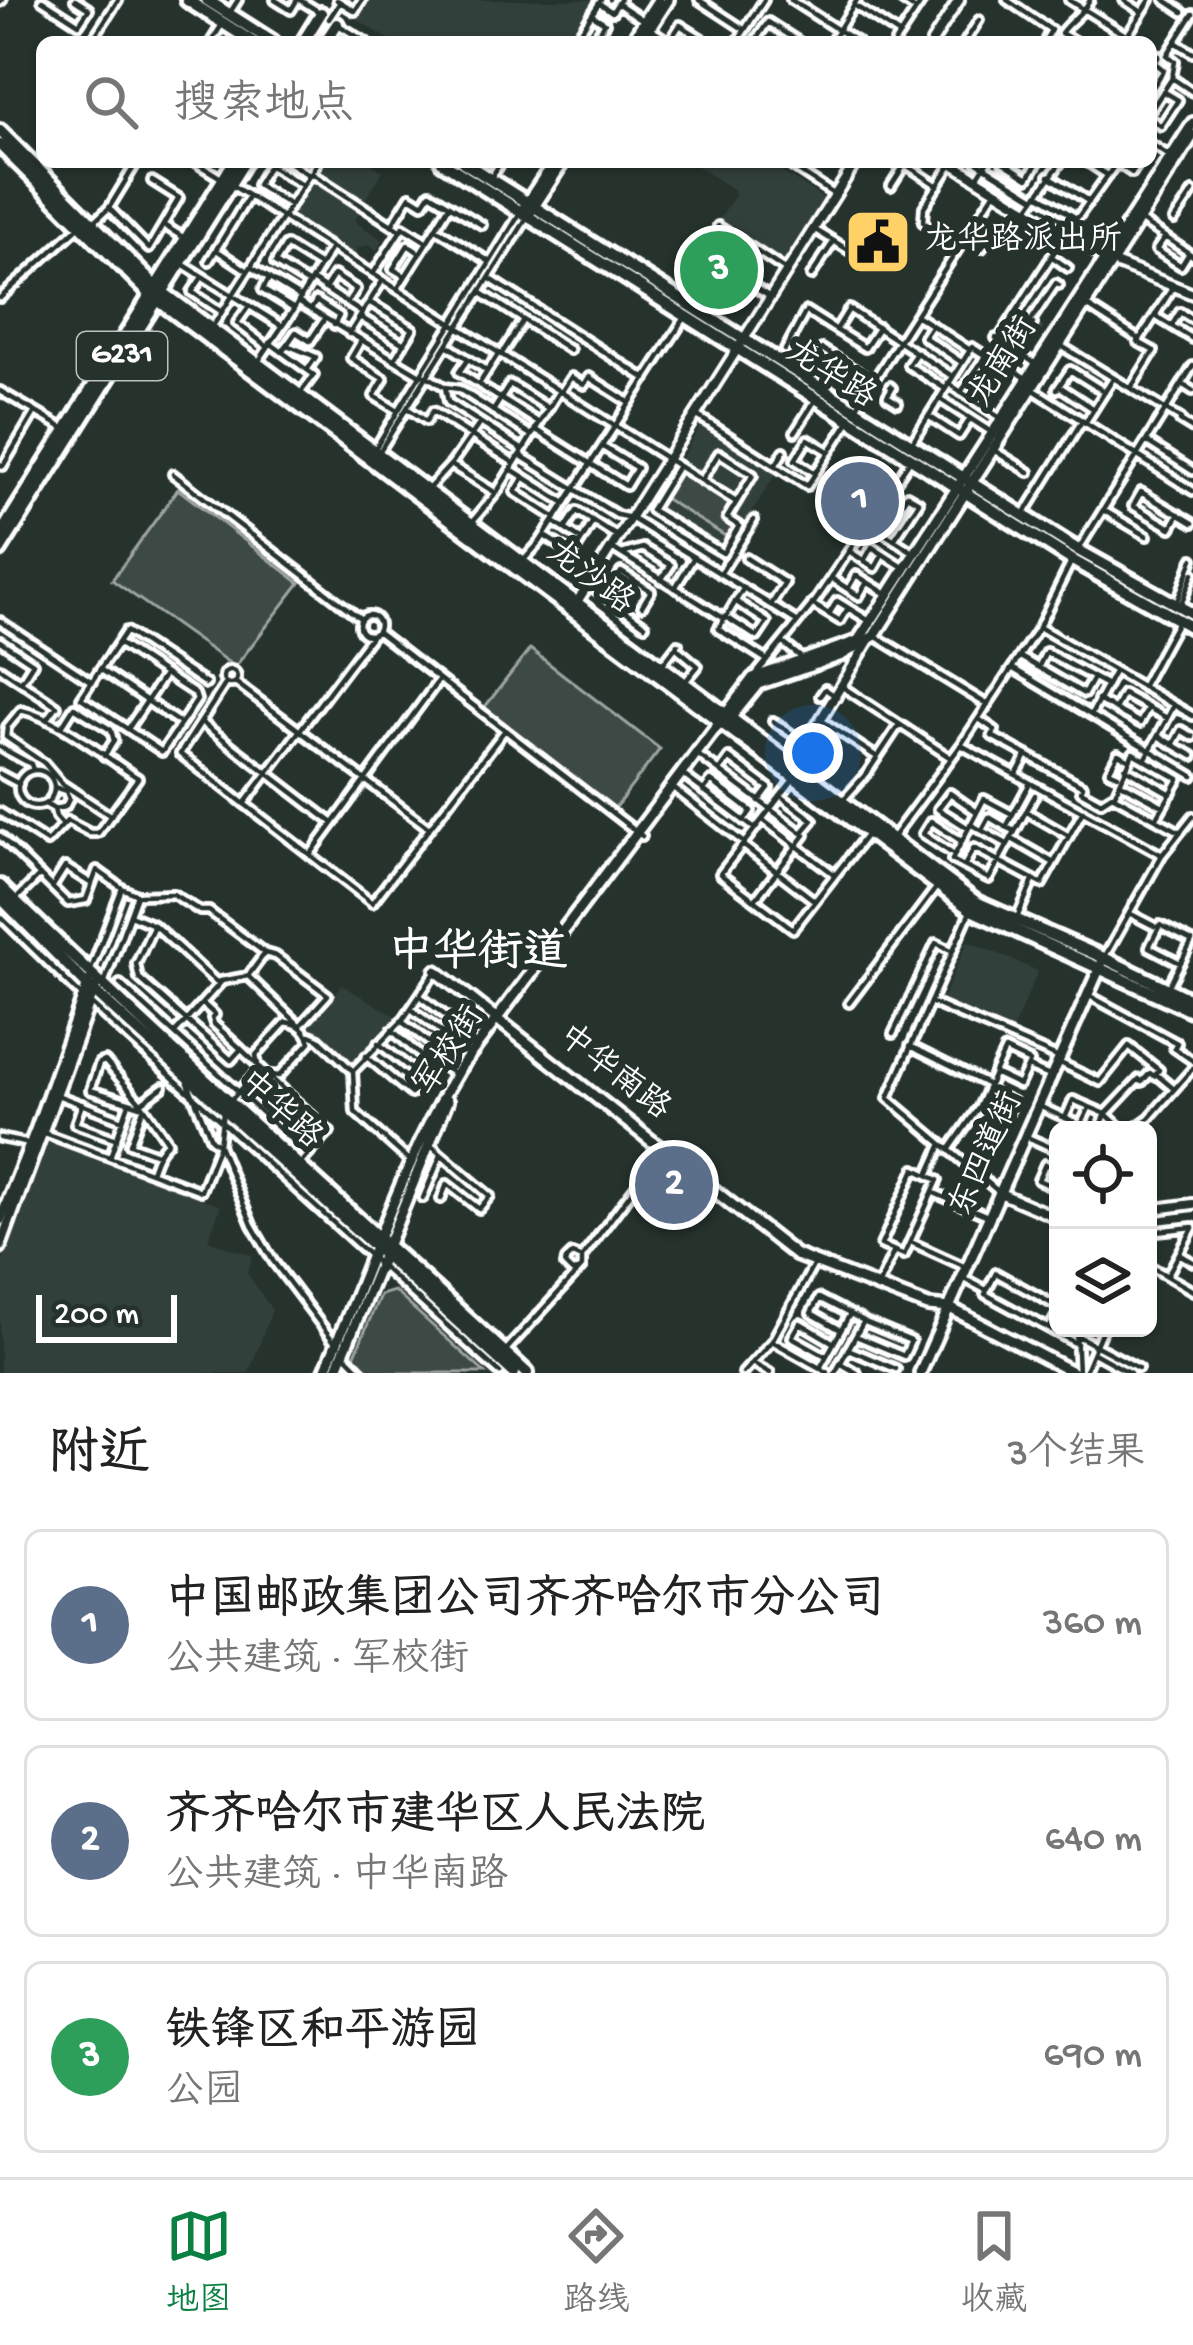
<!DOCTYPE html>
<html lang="zh">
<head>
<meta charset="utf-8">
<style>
  body { margin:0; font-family:"Gochi Hand","LXGW WenKai TC",sans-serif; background:#f2f2f2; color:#222 }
  .controls { position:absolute; right:36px; bottom:36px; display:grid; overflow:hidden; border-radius:18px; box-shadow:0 3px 9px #0004 }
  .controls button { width:108px; height:108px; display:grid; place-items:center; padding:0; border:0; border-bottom:3px solid #e0e0e0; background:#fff; color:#222; font:60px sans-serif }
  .scale { position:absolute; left:36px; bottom:30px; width:141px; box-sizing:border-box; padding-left:12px; border:6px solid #fff; border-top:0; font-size:33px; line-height:42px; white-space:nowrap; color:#fff; -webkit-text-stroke:9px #26332d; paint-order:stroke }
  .you { position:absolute; left:813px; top:753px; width:42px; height:42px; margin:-30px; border:9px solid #fff; border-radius:50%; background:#1a73e8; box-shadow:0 0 0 18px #1a73e833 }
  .badge { display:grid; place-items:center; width:78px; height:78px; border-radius:50%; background:#0b8043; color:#fff; font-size:39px; font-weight:700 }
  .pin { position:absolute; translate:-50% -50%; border:6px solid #fff; box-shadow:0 3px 12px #0006 }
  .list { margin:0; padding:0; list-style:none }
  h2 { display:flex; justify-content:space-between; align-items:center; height:156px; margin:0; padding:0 48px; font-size:51px }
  h2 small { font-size:39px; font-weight:400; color:#767676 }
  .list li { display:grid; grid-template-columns:78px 1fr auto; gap:36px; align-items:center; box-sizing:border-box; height:192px; margin:0 24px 24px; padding:0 24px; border:3px solid #e0e0e0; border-radius:18px }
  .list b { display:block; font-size:45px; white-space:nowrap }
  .list p { margin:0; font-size:39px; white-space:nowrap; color:#767676 }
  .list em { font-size:39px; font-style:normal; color:#767676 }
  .icon { flex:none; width:66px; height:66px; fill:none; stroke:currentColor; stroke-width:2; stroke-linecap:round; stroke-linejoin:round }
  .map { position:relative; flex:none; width:1193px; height:1373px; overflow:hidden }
  .search { position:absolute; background:#fff; box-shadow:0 3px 9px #0004; left:36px; right:36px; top:36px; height:132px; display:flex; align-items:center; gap:30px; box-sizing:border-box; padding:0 42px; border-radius:18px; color:#767676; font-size:45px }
  .sheet { height:804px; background:#fff }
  nav { display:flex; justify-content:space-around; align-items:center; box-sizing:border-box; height:168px; border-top:3px solid #e0e0e0; background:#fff; font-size:33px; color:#767676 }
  nav a { display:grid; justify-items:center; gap:6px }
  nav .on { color:#0b8043 }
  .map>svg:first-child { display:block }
  .built { fill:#333f3a }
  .green { fill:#3e4944; stroke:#9ea4a2; stroke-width:3 }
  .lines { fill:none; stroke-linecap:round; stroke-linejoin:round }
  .minor-tunnel { stroke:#3c4742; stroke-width:4.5; stroke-dasharray:4.5 2; stroke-linecap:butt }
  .minor-casing { stroke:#fff; stroke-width:14 }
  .tertiary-casing { stroke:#fff; stroke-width:16 }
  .secondary-casing { stroke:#fff; stroke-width:18 }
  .primary-casing { stroke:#fff; stroke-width:20 }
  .minor { stroke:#26332d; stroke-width:4.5 }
  .tertiary { stroke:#26332d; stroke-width:8 }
  .secondary { stroke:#26332d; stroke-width:9 }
  .primary { stroke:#26332d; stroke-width:10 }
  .labels { text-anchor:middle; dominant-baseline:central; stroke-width:12; stroke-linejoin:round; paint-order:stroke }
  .shield { fill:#26332d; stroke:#bec2c0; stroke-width:3 }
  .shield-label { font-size:30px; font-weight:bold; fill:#fff }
  .poi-label { font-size:33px; fill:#fff; stroke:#26332d; text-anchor:start }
  .street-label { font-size:33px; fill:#fff; stroke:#26332d }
  .district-label { font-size:45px; font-weight:bold; fill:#fff; stroke:#26332d }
</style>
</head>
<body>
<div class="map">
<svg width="1193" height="1373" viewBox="0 0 1193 1373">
  <rect width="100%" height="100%" fill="#26332d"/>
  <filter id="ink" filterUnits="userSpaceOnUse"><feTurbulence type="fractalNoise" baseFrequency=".00833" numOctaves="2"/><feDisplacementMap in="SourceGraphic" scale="24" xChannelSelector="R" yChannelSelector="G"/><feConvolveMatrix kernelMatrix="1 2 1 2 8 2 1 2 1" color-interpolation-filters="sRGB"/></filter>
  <g filter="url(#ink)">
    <path class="built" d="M327 0H593L567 42H393Z
      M322 162H369L383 171 362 204 315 173Z
      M690 162H767L824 199 784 261 719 220 735 195 734 190Z
      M313 178 362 209 354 221 383 240 377 250 368 245 358 248 352 258 288 217Z
      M703 422 778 470 724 557 650 510Z
      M968 941 1038 971 1011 1033 941 1002Z
      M342 985 397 1017 353 1066 307 1024Z
      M49 1141 221 1206 208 1240 253 1256 247 1273 272 1310 249 1373H0V1267Z"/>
    <path class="green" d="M717 234 752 257 721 305 685 282Z
      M679 468 734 503 725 519 738 527 730 539 661 496Z
      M178 489 300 583 235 667 112 580Z
      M530 649 660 749 615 808 484 708Z
      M394 1291 485 1373H371L354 1357 380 1295Z"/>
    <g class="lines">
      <path class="minor-tunnel" d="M1033 324 1044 331"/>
      <g class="minor-casing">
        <path id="minor" d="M42 0 79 24 89 9 75 0
          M275 0 291 10 297 0
          M300 0 321 13
          M337 0 355 11 362 0
          M699 0 745 30
          M791 0 857 42
          M901 0 916 10
          M1007 0 1051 30 1046 39 1051 42
          M1069 0 1127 36 1123 42
          M1124 0 1142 12
          M1165 0 1183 12
          M0 2 2 0
          M599 3 612 12 620 0
          M617 3 643 20
          M854 5 900 35
          M229 14 238 0
          M329 19 340 2
          M337 24 366 42
          M650 29 670 42
          M580 33 593 41 605 23 592 15
          M755 41 768 22 799 42
          M91 42 118 0
          M211 42 223 23
          M574 42 601 0
          M669 42 680 25 707 42
          M737 42 764 0
          M831 42 857 0
          M895 42 923 0
          M965 42 979 20
          M1076 42 1061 33C1070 20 1083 14 1090 0
          M1137 42 1127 36 1150 0
          M1175 42 1193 53
          M1151 51 1159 56 1155 63 1164 70 1151 90
          M1172 78 1193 92
          M1151 110 1172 78 1175 61 1167 55 1193 14
          M1151 119 1161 126 1178 100 1163 91
          M1151 144 1171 157
          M195 162 221 178
          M289 162 309 175
          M785 162 835 195
          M977 162 1035 198
          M1003 162 1028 178 1038 162
          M1087 162 1107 175
          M952 163 924 207 923 222 959 244
          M1117 163 1132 173 1139 162
          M830 164 831 162
          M311 173 401 231
          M1049 176 1088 201
          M977 178 987 162
          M490 179 501 162
          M230 184 736 502
          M891 186 905 164 938 186
          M1038 194 1076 218
          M290 205 257 185 269 165 303 186
          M109 208 149 249 179 198 152 181
          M1027 210 1061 162
          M1138 219 1165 237 1156 250 1181 266 1189 253 1193 256
          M1174 220 1193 192
          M95 221 109 208 137 162
          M392 225 410 196 423 204 430 193 482 225
          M165 226 186 239
          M718 226 787 271
          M435 228 490 262
          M814 229 873 265 882 250
          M1165 237 1189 253
          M427 242 449 206
          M976 244 982 248 1001 219 1012 226 1023 207
          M218 251 248 271
          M1051 256 1068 268
          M209 261 249 196
          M181 263 282 326
          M251 267 269 278 263 290 294 309 298 302 420 375 427 376 445 387 448 402 520 448 523 457 617 515 631 518 798 622
          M373 274 403 227 427 242 398 288
          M405 276 393 269 408 245 418 252
          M811 276 834 241
          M202 277 192 292 222 312
          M489 278 646 379
          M270 279 301 298
          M312 280 362 313
          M309 284 275 263 286 245 320 266
          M754 287 770 297
          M325 289 334 275 356 289 347 303
          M480 292 570 350
          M0 298 81 225
          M298 302 331 248
          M369 302 413 329 394 360
          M1084 304 1140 340
          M249 306 237 323 268 347
          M311 310 316 301 339 316 334 325
          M916 315 970 350 972 347 997 363 999 360 1026 378
          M360 317 404 344
          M1157 317 1193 339
          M1033 324 1030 322 1056 283 1059 285
          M932 325 924 337 961 362
          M1172 325 1180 312 1193 320
          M211 329 318 162
          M836 330 865 348 879 327
          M349 334 383 280
          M996 338 1036 364
          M998 340 1066 234 1117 162
          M361 341 351 358 384 379 374 396 398 411
          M270 343 314 375 302 391
          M287 345 316 357 307 370
          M447 345 487 371
          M1063 347 1181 419 1180 421 1193 429
          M822 349 873 381
          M785 350 806 311 836 330 849 309 952 376
          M282 352 296 332 310 341 324 320
          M917 352 908 365 944 388
          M501 355 523 320
          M260 359 294 309
          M468 359 459 372 539 423
          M948 383 1002 419
          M479 384 498 354
          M1182 384 1193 391
          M890 386 892 388 887 396 898 403
          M1059 386 1094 409
          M445 387 459 389 531 435
          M1031 388 1193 491
          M1131 388 1154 351 1138 342 1173 287
          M1057 389 1070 370 1105 392
          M0 391 63 428
          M562 391 571 377 584 385 589 377 630 403
          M961 392 985 357
          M940 399 991 432
          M981 405 1007 365
          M407 408 426 421 433 411 514 463
          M856 408 996 190
          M493 411 510 384 548 408
          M696 415 807 486 850 420
          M930 417 959 436 970 419
          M1085 423 1113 379
          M535 429 626 486 637 468 603 447
          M795 432 816 399
          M1146 441 1193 471
          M911 444 970 350
          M376 447 521 212
          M992 449 1029 472
          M379 452 527 218
          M0 464 3 466 35 412
          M451 465 496 493
          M678 466 651 510 723 553 739 526 727 518 753 475 719 453 703 478
          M775 466 784 451
          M511 469 565 503
          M815 473 795 460 808 439 828 451
          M173 474 361 619
          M524 477 515 492 556 518
          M430 487 452 463 480 423
          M1103 510 1147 536
          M1179 514 1171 528 1133 506 1141 492 1193 523
          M1023 516 1082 421
          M473 521 497 492 559 391
          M554 522 582 540 593 521 618 537
          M870 524 916 554
          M565 529 577 511 593 521
          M883 532 907 495 919 502 894 540
          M546 537 573 554 582 540
          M612 548 725 619 743 589
          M1078 550 1193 366
          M849 551 875 568 883 554
          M622 554 643 548 671 565 661 580
          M746 558 785 583 771 605
          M523 561 540 542 686 316
          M864 561 872 547 906 569
          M720 574 754 520
          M831 578 859 596 867 582
          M589 585 606 597 621 572 651 591 642 606
          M675 588 694 557
          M848 589 856 575 888 595
          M606 597 645 625
          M735 601 767 622 757 637 726 617 718 629 767 660
          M812 604 840 621 848 608
          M1176 604 1193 559
          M1180 607 1193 573
          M829 614 837 601 871 622
          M359 625a10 10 0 1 1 20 0a10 10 0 1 1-20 0Z
          M0 621 92 682
          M1039 627 1193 716
          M377 631 642 836
          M875 636 988 705
          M0 641 33 663 21 682
          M782 642 803 659
          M118 643 126 631 206 684
          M678 649 698 666 684 683
          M1022 658 1084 694 1093 678
          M661 666 678 644
          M1039 666 1046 652 1107 685
          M0 668 57 706 47 720
          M1012 668 1193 776
          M100 669 118 643 195 694 197 700 162 752 81 698 100 669 181 724
          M223 677a7 7 0 1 1 14 0a7 7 0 1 1-14 0Z
          M757 673 816 600 911 459
          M235 682 429 828
          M226 683 180 754 372 903 505 730
          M841 686 951 758
          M1142 687 1177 623
          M820 696 825 689 837 697
          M1098 700 1140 723 1148 708
          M1115 709 1123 694 1167 718
          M1091 715 1114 672
          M979 719 995 730 992 736 1083 786 1081 791 1101 802 1112 795 1180 832
          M821 720 877 757
          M773 721 806 744
          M201 722 333 823
          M62 726 74 707 111 730 114 741 104 756
          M128 729 165 674
          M1158 736 1193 756
          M961 745 1162 855
          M1173 745 1181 730 1193 737
          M0 747 31 764 33 770
          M701 757 802 833 813 820 781 796
          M1145 760 1173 707
          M1125 768 1171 794
          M721 769 729 758 769 788 759 801
          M18 788a18 18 0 1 1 36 0a18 18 0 1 1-36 0Z
          M0 774 19 784
          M1016 775 1027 755
          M1118 775 1109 771 1118 754 1130 760
          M686 777 755 829
          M792 781 720 874 793 929 868 833
          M1121 783 1163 806
          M676 790 744 843
          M703 791 711 781 751 811 744 821
          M1115 794 1133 753 1179 779 1156 819
          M841 802 867 773 899 725
          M45 804 54 809 56 817 63 825
          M244 804 372 635
          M54 809 65 807 69 799 66 791 54 787
          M0 812 47 842 67 821 90 833H98L138 778C105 757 60 719 21 710L7 727 6 737 44 763 61 783 111 816
          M1027 812 1069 836
          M1012 814 984 799 952 860 989 879 1035 795
          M763 820 835 875
          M970 824 1007 844
          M968 828 938 809 950 793 977 812
          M982 830 989 817 1006 827
          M1015 831 1006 827 1030 783
          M0 836 68 903 86 900 97 870 122 888
          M893 837 961 745 1039 627 1072 560
          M1012 839 1054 863
          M744 846 815 901
          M310 855 438 681
          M954 855 923 834 931 821 961 841
          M964 866 974 848 1042 884 1083 811
          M53 886 65 867 92 884
          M140 895 173 894 200 911H209L265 953
          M15 900 40 875
          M755 900 805 835 802 833
          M969 914 888 1098 1000 1193
          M1131 914 1158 928
          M130 915 154 925 216 982 248 976 297 1023
          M0 916 82 996
          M1016 920 1033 881
          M154 925 136 964 139 978 231 1060 241 1049 286 1092 278 1100 322 1140 300 1164
          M1104 958 1162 855 1193 816
          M90 972 122 888 137 895 105 981
          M248 976 265 953 276 956 328 995 300 1026
          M120 984 308 1155
          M1167 989 1192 941 1160 925 1149 947 1180 963
          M1088 995 1177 1043 1174 1048 1193 1061
          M930 1002 1057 1057
          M90 1003 500 1373
          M202 1003 215 1015 212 1018 214 1024 241 1049
          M849 1003 936 888
          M411 1009 450 1038 459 1026 420 996
          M401 1021 440 1051 433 1059
          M392 1030 421 1056 433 1059 455 1075
          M175 1033 222 981
          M893 1034 936 943 953 951
          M310 1035 319 1039 353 1071 355 1112 412 1163
          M910 1046 989 1085
          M1005 1050 1030 1062 1019 1085 994 1073Z
          M366 1056 411 1094 420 1076 378 1043
          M1058 1062 1100 1082 1129 1046 1159 1070 1156 1074
          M1028 1067 1050 1076
          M353 1071 403 1020 436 971
          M286 1092 330 1132 322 1140
          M57 1095 123 1120
          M232 1099 259 1070 256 1055 286 1022C299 1024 306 1029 310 1042L279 1076 264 1074 241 1098
          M141 1103 163 1087
          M82 1104 75 1124 117 1139
          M1039 1106 1065 1118 1073 1100 1106 1114 1099 1130
          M979 1107 1005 1120 1013 1102 987 1090
          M223 1111 219 1145 252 1225 273 1261 335 1343
          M1065 1118 1081 1125 1089 1108
          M1123 1130 1106 1114 1139 1079 1142 1082 1150 1073 1154 1076 1156 1074 1174 1089
          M1132 1130 1149 1118 1193 1068
          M42 1132 201 1191 219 1145 211 1139 188 1083
          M1058 1134 1052 1148 1058 1151
          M1025 1136 1052 1148
          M0 1138 30 1144
          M429 1144 490 1196 479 1209 447 1184 441 1199
          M949 1150 979 1107 995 1072
          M110 1157 128 1106
          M915 1169 938 1180 904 1255 881 1245Z
          M1058 1170 1045 1164 1038 1180 1054 1187 1058 1179
          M151 1172C155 1160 158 1151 168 1142L144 1107 105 1061 99 1063 90 1090 144 1107 130 1144 157 1154
          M928 1175 942 1144
          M934 1193 990 1217
          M423 1198 441 1155
          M1148 1232 1193 1227
          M1058 1241V1262
          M913 1243 968 1268
          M1179 1254 1193 1262
          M582 1257 664 1149
          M1148 1265 1193 1291
          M1167 1276 1193 1228
          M965 1279 986 1290
          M879 1284 894 1251
          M1058 1307 996 1273 985 1294 1077 1344
          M1076 1328 1078 1373
          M839 1329 811 1313 819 1298 850 1314
          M1049 1329 1058 1313
          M1076 1335 1138 1368
          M856 1336 904 1356 911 1341 865 1322
          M772 1341 820 1368
          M508 1348 582 1267V1258L572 1254 566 1260 565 1265 572 1272 578 1271
          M848 1349 896 1369
          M1094 1353 1130 1373
          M346 1356 363 1373
          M826 1356 792 1337 800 1323 834 1343
          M840 1363 857 1373
          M754 1364 770 1373
          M743 1373 772 1341 814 1264
          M828 1373 820 1368 850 1314 864 1321 835 1373
          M1084 1373 1103 1328"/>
      </g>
      <g class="tertiary-casing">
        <path id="tertiary" d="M932 42 959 0
          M950 162 1110 261 1193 294
          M575 605 856 162
          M793 765 869 640
          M1000 1193 1058 1218
          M1148 1210 1193 1204"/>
      </g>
      <g class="secondary-casing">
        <path id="secondary" d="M631 42 658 0
          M641 42 668 0
          M521 212 554 162
          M528 216 563 162
          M732 716 758 684 842 655 874 636 1193 135
          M436 971 796 1255 928 1306 950 1308 1074 1373
          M0 1220 36 1130 89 981
          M0 1247 95 987
          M324 1373C368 1272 402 1164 459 1069L753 678 858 641 1193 123
          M335 1373 447 1101
          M920 1373 1104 958"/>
      </g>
      <g class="primary-casing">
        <path id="primary" d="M187 0 253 42
          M207 0 273 42
          M303 42 321 13
          M325 42 337 24
          M0 131 157 288 976 902 1104 958 1193 1001
          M0 145 151 295 971 910 1193 1011
          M442 162 1072 560 1193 628
          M463 162 1078 550 1193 614
          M0 535 234 162
          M0 550 244 162
          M0 886C171 1053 351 1211 527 1373
          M0 897 88 986 514 1373"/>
      </g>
      <use href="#minor" class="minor"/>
      <use href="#tertiary" class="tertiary"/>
      <use href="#secondary" class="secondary"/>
      <use href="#primary" class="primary"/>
    </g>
  </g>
  <defs>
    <g id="civic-square" transform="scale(3.45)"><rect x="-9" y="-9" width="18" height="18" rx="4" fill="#ffd166" stroke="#26332d"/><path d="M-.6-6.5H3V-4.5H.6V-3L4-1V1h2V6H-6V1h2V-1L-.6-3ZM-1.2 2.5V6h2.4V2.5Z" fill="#111"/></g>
  </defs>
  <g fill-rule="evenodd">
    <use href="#civic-square" x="878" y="242"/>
  </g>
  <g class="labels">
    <rect class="shield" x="77" y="332" width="90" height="48" rx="9"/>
    <g class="shield-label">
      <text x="122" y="356">G231</text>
    </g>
    <g class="poi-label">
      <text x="924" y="242">龙华路派出所</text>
    </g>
    <g class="street-label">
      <text transform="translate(1005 363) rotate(-58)">龙南街</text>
      <text transform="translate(830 376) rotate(32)">龙华路</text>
      <text transform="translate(589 579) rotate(37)">龙沙路</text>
      <text transform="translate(451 1052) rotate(-57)">军校街</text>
      <text transform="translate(613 1074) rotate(38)">中华南路</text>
      <text transform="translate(279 1111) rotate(42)">中华路</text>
      <text transform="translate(988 1155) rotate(-66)">东四道街</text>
    </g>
    <g class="district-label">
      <text x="478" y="955">中华街道</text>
    </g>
  </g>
</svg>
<div class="controls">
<button><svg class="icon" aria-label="locate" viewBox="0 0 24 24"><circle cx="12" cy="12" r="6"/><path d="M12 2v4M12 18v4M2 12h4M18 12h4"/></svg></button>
<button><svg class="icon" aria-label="layers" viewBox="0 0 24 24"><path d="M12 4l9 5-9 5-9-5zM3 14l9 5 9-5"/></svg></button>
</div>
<div class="scale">200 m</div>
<div class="you"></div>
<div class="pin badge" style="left:860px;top:501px;background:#5c6f8a">1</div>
<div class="pin badge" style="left:674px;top:1185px;background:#5c6f8a">2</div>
<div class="pin badge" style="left:719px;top:270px;background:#2e9e5b">3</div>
<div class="search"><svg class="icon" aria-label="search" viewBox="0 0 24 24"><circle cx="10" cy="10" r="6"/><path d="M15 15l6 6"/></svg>搜索地点</div>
</div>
<section class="sheet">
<h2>附近<small>3个结果</small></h2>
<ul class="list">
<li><span class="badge" style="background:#5c6f8a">1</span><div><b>中国邮政集团公司齐齐哈尔市分公司</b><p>公共建筑 · 军校街</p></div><em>360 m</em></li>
<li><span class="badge" style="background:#5c6f8a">2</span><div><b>齐齐哈尔市建华区人民法院</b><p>公共建筑 · 中华南路</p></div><em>640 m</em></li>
<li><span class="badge" style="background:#2e9e5b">3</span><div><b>铁锋区和平游园</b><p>公园</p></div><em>690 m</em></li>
</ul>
</section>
<nav>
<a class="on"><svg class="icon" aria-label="map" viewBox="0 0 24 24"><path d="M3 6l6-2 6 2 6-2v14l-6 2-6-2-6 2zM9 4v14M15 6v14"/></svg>地图</a>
<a><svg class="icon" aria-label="directions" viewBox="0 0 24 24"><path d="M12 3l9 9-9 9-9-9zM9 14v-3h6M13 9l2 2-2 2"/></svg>路线</a>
<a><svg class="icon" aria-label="saved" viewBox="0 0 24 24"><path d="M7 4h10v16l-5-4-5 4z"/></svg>收藏</a>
</nav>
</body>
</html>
